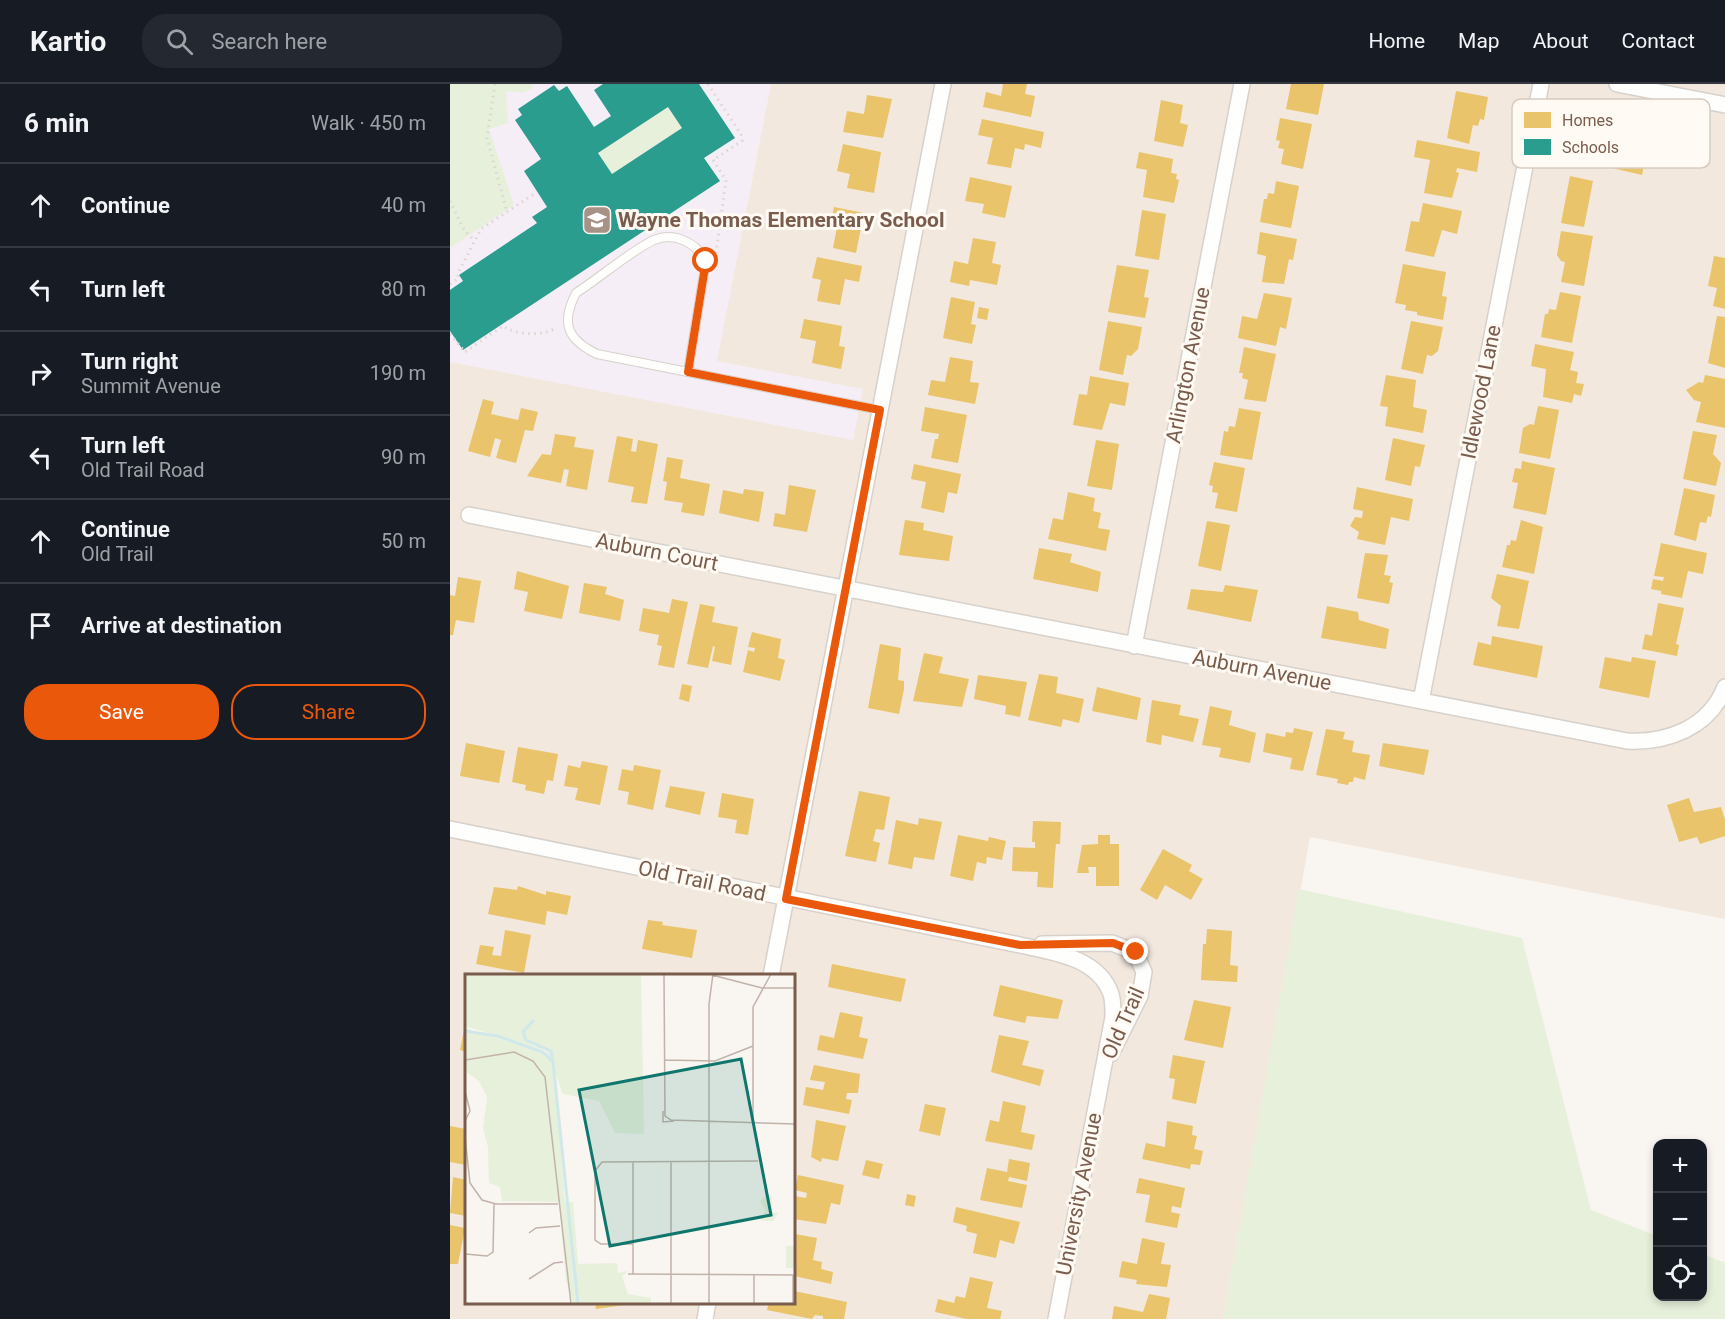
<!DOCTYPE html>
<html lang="en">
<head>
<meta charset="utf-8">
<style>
  body { margin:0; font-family:Roboto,sans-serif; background:#242831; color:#f1f3f6 }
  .controls { position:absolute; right:18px; bottom:18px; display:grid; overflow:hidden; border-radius:12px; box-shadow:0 3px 9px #0003 }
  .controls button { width:54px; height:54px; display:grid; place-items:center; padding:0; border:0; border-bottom:2px solid #363941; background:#171b24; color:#f1f3f6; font:30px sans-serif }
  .stop { position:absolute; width:18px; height:18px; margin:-14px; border:4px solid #ea580c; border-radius:50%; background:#fff }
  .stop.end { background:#ea580c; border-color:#fff; box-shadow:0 2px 6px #0008 }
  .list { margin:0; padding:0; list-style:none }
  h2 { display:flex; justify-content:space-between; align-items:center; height:78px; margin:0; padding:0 24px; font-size:26px }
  h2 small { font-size:20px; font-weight:400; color:#9ea1a6 }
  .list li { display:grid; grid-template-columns:39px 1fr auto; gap:18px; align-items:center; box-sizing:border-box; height:84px; padding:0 24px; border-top:2px solid #363941 }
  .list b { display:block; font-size:22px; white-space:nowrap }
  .list p { margin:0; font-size:20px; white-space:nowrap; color:#9ea1a6 }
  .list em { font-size:20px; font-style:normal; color:#9ea1a6 }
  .actions { display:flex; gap:12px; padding:18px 24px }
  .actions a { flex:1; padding:14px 0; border:2px solid #ea580c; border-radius:24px; text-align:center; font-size:21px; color:#ea580c }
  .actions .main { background:#ea580c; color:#fff }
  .icon { flex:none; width:33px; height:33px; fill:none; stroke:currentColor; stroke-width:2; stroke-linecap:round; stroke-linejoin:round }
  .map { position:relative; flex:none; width:1275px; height:1235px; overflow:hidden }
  header { display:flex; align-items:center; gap:36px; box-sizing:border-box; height:84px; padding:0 30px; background:#171b24; border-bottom:2px solid #363941 }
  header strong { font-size:28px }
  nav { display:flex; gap:33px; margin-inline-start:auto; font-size:21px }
  .search { width:420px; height:54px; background:#242831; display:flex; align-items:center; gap:15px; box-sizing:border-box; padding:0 21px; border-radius:24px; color:#9ea1a6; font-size:22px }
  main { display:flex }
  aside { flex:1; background:#171b24 }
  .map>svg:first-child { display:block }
  .residential { fill:#f2e8de; fill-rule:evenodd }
  .education { fill:#f6eef6 }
  .green { fill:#e7f0db }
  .homes { fill:#e9c46a }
  .schools { fill:#2a9d8f; fill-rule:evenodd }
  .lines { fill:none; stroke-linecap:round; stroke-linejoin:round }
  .lane-casing { stroke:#d7d1cb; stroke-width:10 }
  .street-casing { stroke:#d7d1cb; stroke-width:18 }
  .path { stroke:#dcd5d0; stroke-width:3; stroke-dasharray:1.5 4.5; stroke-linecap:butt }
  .lane { stroke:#fefefd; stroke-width:8 }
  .street { stroke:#fefefd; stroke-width:15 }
  .route { stroke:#ea580c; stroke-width:8 }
  .labels { text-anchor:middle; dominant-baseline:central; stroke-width:6; stroke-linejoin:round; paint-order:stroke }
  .poi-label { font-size:21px; font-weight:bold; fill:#7a5c4d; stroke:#fffaf3; text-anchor:start }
  .street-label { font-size:21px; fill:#7a5c4d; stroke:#fffaf3 }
  .inset-river { fill:none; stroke:#d0e8ea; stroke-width:3 }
  .inset-road { fill:none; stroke:#c2b3aa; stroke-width:1.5 }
  .view { fill:#0f766e; fill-opacity:0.15; stroke:#0f766e; stroke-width:3 }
  .inset-edge { fill:none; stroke:#7a5c4d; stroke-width:3 }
  .key { fill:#fffaf3; stroke:#d7cbc1; stroke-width:1.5 }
  .key-label { font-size:16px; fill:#7a5c4d }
</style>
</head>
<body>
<header>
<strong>Kartio</strong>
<div class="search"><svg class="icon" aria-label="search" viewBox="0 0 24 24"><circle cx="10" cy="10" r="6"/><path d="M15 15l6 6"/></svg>Search here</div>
<nav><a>Home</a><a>Map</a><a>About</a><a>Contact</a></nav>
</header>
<main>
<aside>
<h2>6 min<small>Walk · 450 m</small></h2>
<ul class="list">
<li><svg class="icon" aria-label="ahead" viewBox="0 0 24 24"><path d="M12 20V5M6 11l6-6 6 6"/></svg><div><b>Continue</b></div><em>40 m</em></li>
<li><svg class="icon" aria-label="left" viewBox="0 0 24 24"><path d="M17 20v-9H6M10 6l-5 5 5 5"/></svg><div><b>Turn left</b></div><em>80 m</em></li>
<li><svg class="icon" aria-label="right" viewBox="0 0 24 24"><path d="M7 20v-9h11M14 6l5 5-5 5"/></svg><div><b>Turn right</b><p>Summit Avenue</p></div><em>190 m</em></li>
<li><svg class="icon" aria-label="left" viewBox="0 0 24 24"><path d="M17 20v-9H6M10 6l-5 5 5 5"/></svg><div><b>Turn left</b><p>Old Trail Road</p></div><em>90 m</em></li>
<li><svg class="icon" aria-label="ahead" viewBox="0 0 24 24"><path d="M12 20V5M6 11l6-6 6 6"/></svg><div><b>Continue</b><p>Old Trail</p></div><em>50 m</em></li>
<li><svg class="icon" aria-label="arrive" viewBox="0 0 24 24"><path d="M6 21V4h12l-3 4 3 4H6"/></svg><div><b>Arrive at destination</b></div></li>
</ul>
<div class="actions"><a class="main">Save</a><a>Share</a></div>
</aside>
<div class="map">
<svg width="1275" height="1235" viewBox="0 0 1275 1235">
  <rect width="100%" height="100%" fill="#f9f5f0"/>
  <path class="residential" d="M0 0H1275V835L860 753 773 1235H0ZM16 892H344V1218H16Z"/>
  <path class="education" d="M0 0H321L267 277 413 305 403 356 0 278Z"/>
  <path class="green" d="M0 0H83L82 4 73 9 56 7 58 39 39 45 64 121 0 164Z
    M218 23 232 44 162 90 148 69Z
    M849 805 1072 854 1141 1126 1207 1152 1208 1212H1252L1253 1170 1275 1179V1235H773Z"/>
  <path class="homes" d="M553 0H577L575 10 585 12 581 33 533 23 536 8 551 12Z
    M841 0H874L868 31 836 25Z
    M1006 7 1038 13 1034 36 1030 35 1028 42 1023 41 1019 60 997 54Z
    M417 11 442 15 433 54 393 48 397 27 414 30Z
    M711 16 733 21 730 39 738 41 733 63 704 57Z
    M830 34 862 40 853 85 831 80 834 65 828 64 830 57 826 56Z
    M532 35 594 48 591 64 575 60 574 66 565 64 561 84 537 80 543 54 528 51Z
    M1129 40 1190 52 1187 66 1197 68 1192 91 1141 79 1144 65 1125 61Z
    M967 56 1030 68 1027 88 1007 84 1006 88 1009 89 1002 114 974 109 980 76 964 73Z
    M393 60 431 68 424 109 397 104 400 90 387 87Z
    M689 68 723 75 721 89 727 90 726 95 729 96 724 119 693 113 697 86 686 84Z
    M1120 92 1143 97 1134 143 1111 139Z
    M520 93 562 102 555 134 532 129 534 120 515 117Z
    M826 97 849 102 841 144 810 138 814 115H817L818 109 824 110Z
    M973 119 1012 127 1007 150 992 146 984 173 955 167 961 137 969 138Z
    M384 123 414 129 406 169 383 164 387 143 380 141Z
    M692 126 716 130 709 176 685 172Z
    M1111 147 1143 152 1134 202 1111 198 1115 178 1111 177 1107 171Z
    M810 148 847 155 843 176 839 175 834 200 812 198 816 172 807 170Z
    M523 154 546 158 542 179 551 181 547 201 520 196 519 202 500 198 504 177 518 180Z
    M1264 172 1275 174V225L1263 222 1267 204 1258 202Z
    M367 173 412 182 409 198 395 195 390 221 367 217 371 196 362 194Z
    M953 180 996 188 992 212 997 213 993 236 967 231V228L955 226 956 221 945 219Z
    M667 181 699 186 694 213 699 214 695 234 658 228Z
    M1110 208 1131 212 1122 259 1091 253 1095 230H1098L1099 225 1106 226Z
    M814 209 842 214 836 245 830 243 826 262 788 254 792 232 807 235Z
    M501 213 525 218 521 240 526 241 522 260 493 254Z
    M529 223 539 225 537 236 527 234Z
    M1267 232 1275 233V284L1258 279Z
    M354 235 392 242 389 262 395 263 391 285 362 279 366 257 350 254Z
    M658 237 692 243 688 265 681 272 677 271 673 291 649 286Z
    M961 237 993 243 988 267 982 272 977 271 973 290 951 285Z
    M1085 260 1124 268 1120 286 1128 288 1126 299 1134 300 1131 312 1124 310 1122 319 1093 313 1096 285 1081 282Z
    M794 263 826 270 816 318 794 315 798 296 792 294 793 289H789Z
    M500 273 523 277 520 298 529 299 525 320 478 311 481 296 495 298Z
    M936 291 966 296 963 323 977 326 973 349 935 342 938 323 930 322Z
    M1255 291 1275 295V344L1246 338 1251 318 1244 316 1236 306 1249 298 1253 299Z
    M640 292 679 299 675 322 660 319 652 346 623 341 629 310 637 311Z
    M33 315 44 318 41 330 68 336 71 324 88 328 83 347 75 346 66 379 46 374 51 356 45 354 40 373 18 367Z
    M1088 322 1109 326 1100 375 1069 369 1073 344 1080 340 1084 341Z
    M475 323 517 331 508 379 481 374 485 355H488L489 350 471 347Z
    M789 324 811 328 802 376 770 371 774 347 778 348 779 342 785 343Z
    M1243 347 1267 351 1263 370 1271 379 1266 402 1233 395Z
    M105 350 126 353 124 363 144 366 137 406 116 402 119 386 114 385 111 399 77 392 92 370 101 371Z
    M167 352 183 355 181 367 186 368 188 356 208 360 197 420 181 418 184 403 158 398Z
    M943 354 975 361 970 383 965 382 961 402 935 396Z
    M646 356 669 360 662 406 637 402Z
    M217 373 233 376 230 394 260 400 254 432 231 428 233 419 214 416 217 398 213 397Z
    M1072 377 1105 384 1096 431 1063 424 1068 399 1062 398 1065 384 1071 385Z
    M764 378 795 384 787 428 765 424 768 409 762 408 763 402 759 401Z
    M464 380 511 390 507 410 498 408 494 429 471 424 476 398 461 395Z
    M339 401 366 406 357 448 323 442 325 429 335 431Z
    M907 403 963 415 959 437 941 433 935 461 907 455 909 448 900 442 905 433 912 434 913 427 903 425Z
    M1234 404 1265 411 1261 433 1258 432 1256 439 1250 438 1246 457 1224 451Z
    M294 405 314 408 309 438 269 429 273 406 293 410Z
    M618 408 645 414 643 427 651 429 648 444 660 446 656 467 598 455 603 434 613 436Z
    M455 436 474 439 473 446 503 452 499 477 449 471Z
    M1071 436 1093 443 1084 490 1052 483 1057 461H1060L1061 456 1066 457Z
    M757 437 780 441 771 487 748 482Z
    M1211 459 1257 469 1253 490 1238 487 1232 514 1211 510V507L1201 505 1203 495 1213 497 1214 493 1204 492Z
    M589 464 622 470 620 478 651 488 648 508 583 495Z
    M915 469 938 471 934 491 941 492 939 498 943 499 939 520 907 514Z
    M67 487 119 502 112 535 74 527 78 508 64 505Z
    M1047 490 1079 497 1069 545 1047 542 1051 522 1041 514Z
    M8 493 31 497 24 539 6 536 3 551H0V511L5 512Z
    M134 499 157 503 155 510 174 516 170 537 129 529Z
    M775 501 808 506 801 538 737 525 741 505 773 508Z
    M222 515 238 518 224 584 208 581 212 562 207 561 209 551 189 547 193 524 219 529Z
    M1208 519 1234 524 1226 560 1229 561 1227 572 1192 565 1195 550 1202 552Z
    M250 520 265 523 262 538 288 543 281 581 262 577 265 563 263 562 258 584 237 580Z
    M877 522 908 528 909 536 939 545 936 565 871 554Z
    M302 548 331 555 328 574 335 576 330 597 293 588 298 566 304 568 305 564 298 563Z
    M1042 552 1093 562 1087 594 1023 581 1028 558 1041 561Z
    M430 560 451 564 448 596 454 597V605L449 630 418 624Z
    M474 569 493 573 489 589 519 595 512 623 463 617Z
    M1155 573 1181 578 1182 573 1206 577 1199 614 1149 604Z
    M589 590 608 593 606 609 634 615 629 639 613 635 611 643 578 636Z
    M528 591 577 598 570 633 555 630 556 622 524 615Z
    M232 600 242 602 239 618 229 615Z
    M647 603 691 614 687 636 642 627Z
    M702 616 731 621 729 631 749 635 743 658 712 651 711 661 696 658Z
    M760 622 782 627 779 641 806 649 800 679 769 673 771 664 752 661Z
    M844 644 863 648 853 687 840 685 842 674 813 668 816 649 835 653 836 648 843 649Z
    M876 645 895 648 893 655 904 657 902 668 920 671 915 696 904 693 903 698H899L898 701 887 699 888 695 866 691Z
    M16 659 55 667 49 699 10 692Z
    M933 659 979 666 974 691 929 682Z
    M68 663 108 670 103 697 97 696 94 710 75 706 76 701 62 698Z
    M132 677 158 682 150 721 125 716 128 704 114 702 118 681 130 684Z
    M184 681 211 686 203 726 177 720 179 708 168 706 172 685 183 687Z
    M220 702 255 708 250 731 215 723Z
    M409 707 440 713 434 746 426 745 423 757 430 759 426 778 395 772Z
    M272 709 304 715 298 751 285 749 287 736 268 733Z
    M1239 714 1244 728 1271 723 1275 736V752L1250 760 1247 753 1229 758 1217 721Z
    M469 734 492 738 484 776 464 773 462 785 438 780 446 736 468 741Z
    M583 737 611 738 610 760H606L605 770 603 804 587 803 588 788 562 787 563 763 585 764V758H582Z
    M508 751 538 757 539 753 556 757 552 776 537 773 536 780 527 778 523 797 500 792Z
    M648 751H660V760H669V802H646V783H638L639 789H627L632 761 648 760Z
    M713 765 742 781 739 787 753 795 741 816 715 801 707 816 690 806Z
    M68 802 96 811V807L121 812 117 831 97 827 95 841 38 830 44 803 67 806Z
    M198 836 213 838 212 841 247 846 242 874 192 865Z
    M757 845 782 847 780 881 788 882 787 898 751 896 753 860H756Z
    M55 846 81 851 74 889 26 880 30 861 44 863 42 871 51 872Z
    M382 880 456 895 451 918 378 903Z
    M550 901 613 916 608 935 577 932 575 939 543 932Z
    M744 916 781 923 773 964 734 956Z
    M390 928 413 933 409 953 418 955 413 975 367 966 370 951 384 954Z
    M15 941H16V968L10 966Z
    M549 951 579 957 572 981 594 986 590 1002 541 988Z
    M723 971 755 977 746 1020 722 1015 725 995 719 994Z
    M364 981 410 990 408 1009H397L396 1015 402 1016 399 1030 353 1021 356 1003 373 1006 375 998 360 996Z
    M553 1017 576 1022 571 1048 585 1051 582 1066 535 1057 540 1036 549 1038Z
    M475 1020 496 1024 490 1052 469 1047Z
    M366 1036 396 1042 388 1077 372 1074 371 1078 361 1073Z
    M717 1037 743 1042 742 1051 747 1052 744 1065 753 1067 750 1081 741 1080 740 1085 692 1075 696 1059 715 1063Z
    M0 1042 16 1045V1081L0 1078Z
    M559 1075 580 1079 577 1097 559 1093 558 1097 577 1101 572 1124 530 1116 537 1084 557 1088Z
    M416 1076 433 1080 429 1095 412 1091Z
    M348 1091 394 1101 390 1121 381 1119 376 1140 344 1135V1112L356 1114 357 1109 345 1106Z
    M3 1093 16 1096V1132L0 1129Z
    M689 1094 735 1104 731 1124 722 1122 721 1128 730 1130 727 1144 695 1138 700 1111 686 1109Z
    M457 1110 466 1112 464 1123 455 1121Z
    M506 1123 570 1138 564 1160 550 1156 546 1174 523 1169 527 1150 516 1147 517 1142 503 1138Z
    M0 1141 15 1144 8 1180H0Z
    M345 1150 367 1154 363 1176 372 1178 371 1185 383 1188 381 1200 344 1192Z
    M692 1154 715 1159 711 1180 721 1181 717 1203 686 1200 687 1196 669 1193 672 1177 687 1180Z
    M520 1193 543 1198 537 1224 552 1227 550 1235H517L485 1228 488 1215 504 1219 506 1212 515 1214Z
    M344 1207 397 1218 394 1235H373V1232L365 1231 362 1235 317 1226 319 1218H344Z
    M699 1210 720 1214 716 1235H662L664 1222 693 1228Z
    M145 1218H181V1220L146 1225Z"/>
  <path class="schools" d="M153 0H249L285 54 254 74 270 97 13 266 0 247V206L13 197 9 191 87 139 82 133 97 123 74 87 91 75 65 36 72 31 68 25 104 1 109 7 117 2 144 43 161 32 144 6ZM218 23 232 44 162 90 148 69Z"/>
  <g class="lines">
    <g class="lane-casing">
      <path id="lane" d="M238 288 256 177C247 160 225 147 204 156 182 166 148 195 126 209 110 240 118 256 147 270L430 326"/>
    </g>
    <g class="street-casing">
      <path id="street" d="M1167 0 1275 21
        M19 431 1177 657C1217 659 1259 644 1275 603
        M684 562 792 0
        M971 617 1091 0
        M0 745 570 861C602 868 648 873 661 910 663 916 663 926 663 933L606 1235
        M592 860 662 859 685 868 694 888 690 912 661 970
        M321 892 493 0
        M255 1235 258 1218"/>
    </g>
    <path class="path" d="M45 0 37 54 57 128
      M258 0 292 52V57L263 76 276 96 266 169
      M0 117 14 146 25 157
      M0 200 8 195V189L31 145 87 108
      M0 250 15 268 53 242C66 251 94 253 107 243"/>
    <use href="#lane" class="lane"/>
    <use href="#street" class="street"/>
  </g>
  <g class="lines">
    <path class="route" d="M256 177 238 288 430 326 336 815 570 861 663 859 686 868"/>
  </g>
  <defs>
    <g id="school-square" transform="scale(1.5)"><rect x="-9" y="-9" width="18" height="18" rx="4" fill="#a69286" stroke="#fffaf3"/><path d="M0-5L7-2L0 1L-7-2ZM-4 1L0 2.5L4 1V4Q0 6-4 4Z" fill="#fff"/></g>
  </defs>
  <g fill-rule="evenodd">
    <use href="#school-square" x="147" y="136"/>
  </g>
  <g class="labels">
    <g class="poi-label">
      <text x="168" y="136">Wayne Thomas Elementary School</text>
    </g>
    <g class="street-label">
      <text transform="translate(738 281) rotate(-79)">Arlington Avenue</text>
      <text transform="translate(1031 308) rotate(-79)">Idlewood Lane</text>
      <text transform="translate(207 468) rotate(11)">Auburn Court</text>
      <text transform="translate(812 586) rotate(11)">Auburn Avenue</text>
      <text transform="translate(252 797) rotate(12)">Old Trail Road</text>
      <text transform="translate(673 939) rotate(-66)">Old Trail</text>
      <text transform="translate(629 1110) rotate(-79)">University Avenue</text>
    </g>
  </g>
  <g transform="translate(15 890)">
    <rect width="330" height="330" fill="#f9f5f0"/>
    <path d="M0 0H176L179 160 150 159 134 127 98 120 90 99 100 228H108L113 290 152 289 153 299 163 297 157 302 163 320 186 324V330H108L101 306 94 228 37 227 35 213 24 209 23 173 18 154 22 123 14 107 0 97V54L76 78 87 87 78 73 79 76 0 52ZM303 220 307 223V238L313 239 308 247H296L300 236 295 227ZM321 272H330V294H321Z" fill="#e7f0db"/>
    <path class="inset-river" d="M69 46 58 58 61 66 86 77 88 88M0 57 32 62 78 78 88 88 113 330"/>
    <path class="inset-road" d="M199 0 200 142 206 146 330 150M247 1 297 14H330M330 57V235M0 86 49 78 68 87 80 103 106 330M199 86 250 87 288 72M0 117 5 137 0 147M198 137V148L209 147M288 147V33L306 0M0 163 5 209 17 226 31 230H93M168 187V300M206 187V330M64 259 71 254 95 252M168 270H136L130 266V197L137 188 293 187M0 280 22 282 28 278 29 230M163 300 328 301V330M64 305 89 289 98 288M244 330V30L248 0M289 330V301"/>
    <path class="view" d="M276 85 306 241 145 272 114 116Z"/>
    <rect width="330" height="330" class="inset-edge"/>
  </g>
  <rect x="1062" y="15" width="198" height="69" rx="9" class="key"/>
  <rect x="1074" y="28" width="27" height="16" fill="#e9c46a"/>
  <rect x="1074" y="55" width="27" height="16" fill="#2a9d8f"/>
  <g class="key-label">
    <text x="1112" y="42">Homes</text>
    <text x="1112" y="69">Schools</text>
  </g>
</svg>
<div class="controls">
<button>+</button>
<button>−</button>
<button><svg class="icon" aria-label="locate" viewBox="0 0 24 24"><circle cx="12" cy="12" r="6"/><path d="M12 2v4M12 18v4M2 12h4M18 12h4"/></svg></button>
</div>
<div class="stop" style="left:256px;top:177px"></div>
<div class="stop end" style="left:686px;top:868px"></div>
</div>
</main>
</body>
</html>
